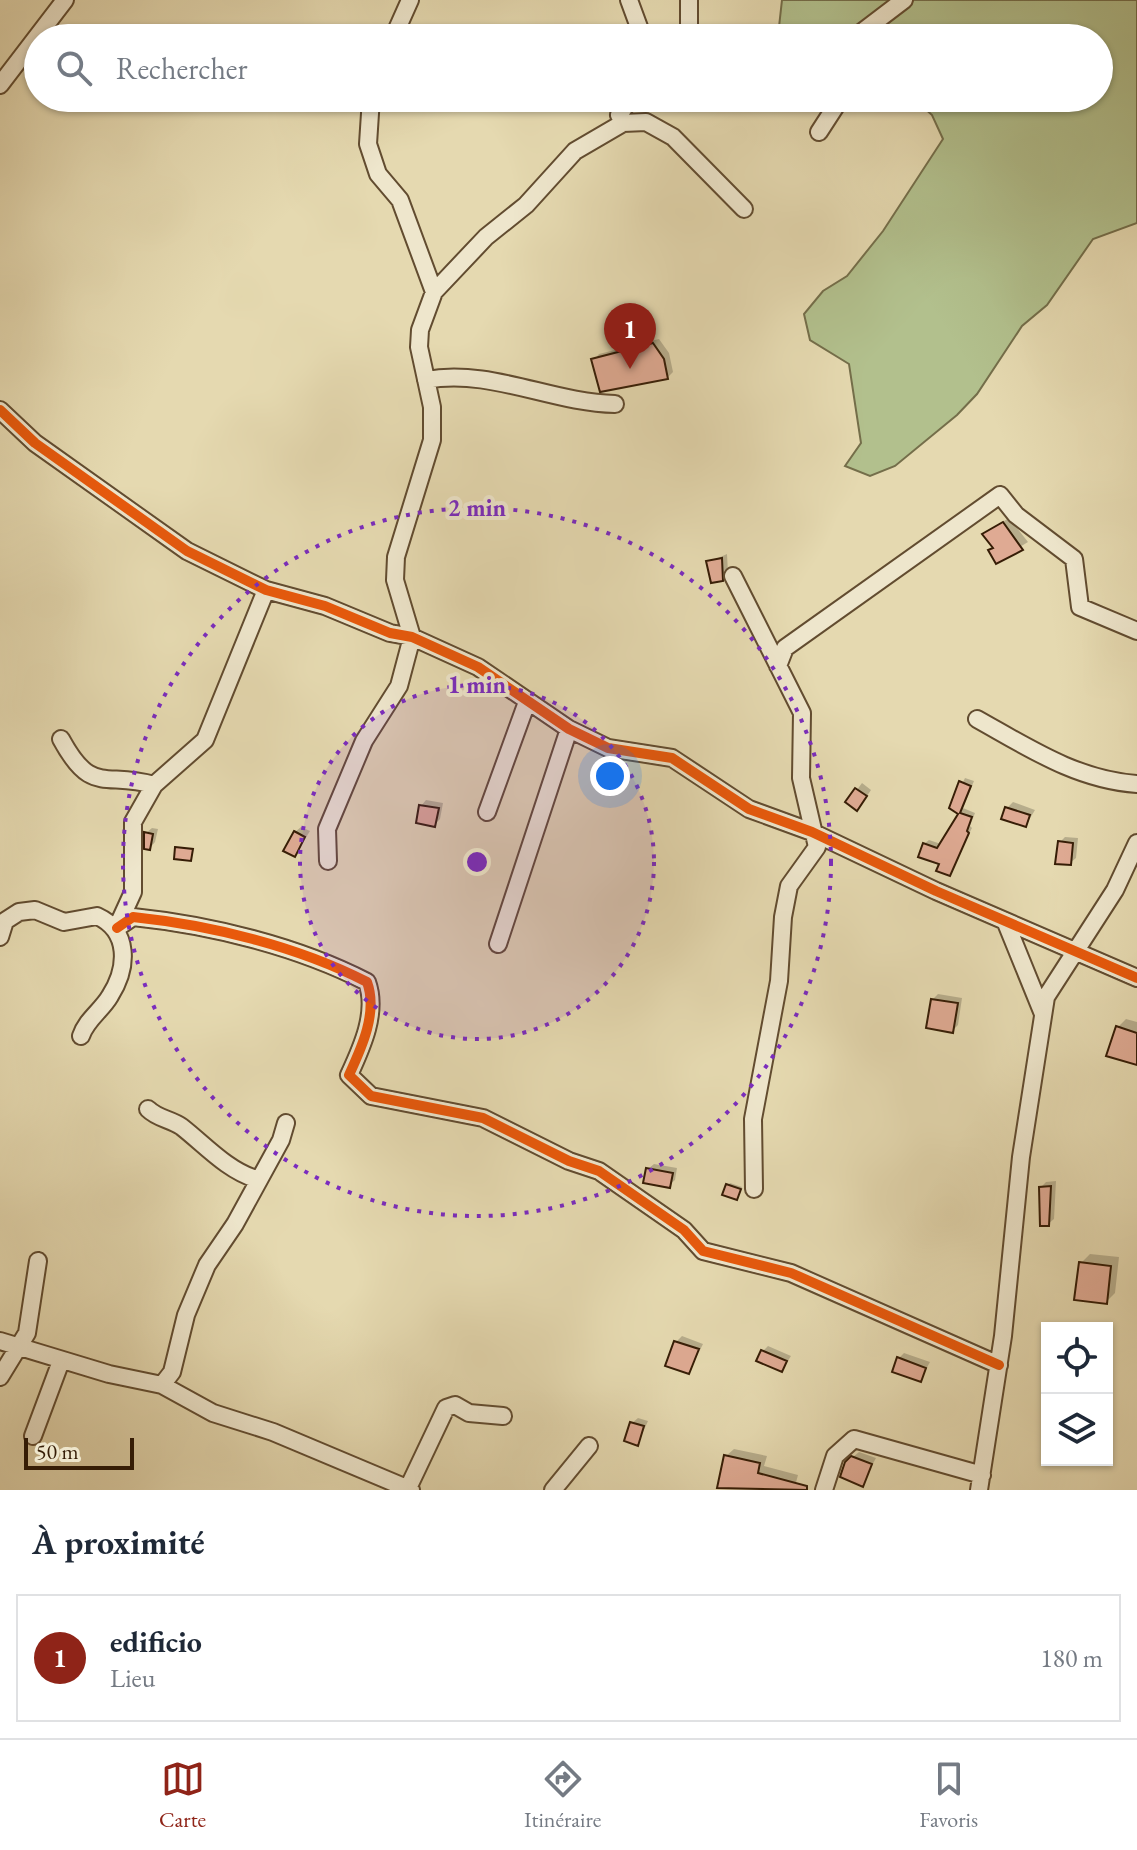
<!DOCTYPE html>
<html lang="fr">
<head>
<meta charset="utf-8">
<style>
  body { margin:0; font-family:"EB Garamond",serif; background:#f2f2f3; color:#1f2937 }
  .controls { position:absolute; right:24px; bottom:24px; display:grid; overflow:hidden; border-radius:0px; box-shadow:0 2px 6px #0004 }
  .controls button { width:72px; height:72px; display:grid; place-items:center; padding:0; border:0; border-bottom:2px solid #e0e1e3; background:#fff; color:#1f2937; font:40px sans-serif }
  .scale { position:absolute; left:24px; bottom:20px; width:110px; box-sizing:border-box; padding-left:8px; border:4px solid #361d06; border-top:0; font-size:22px; line-height:28px; white-space:nowrap; color:#361d06; -webkit-text-stroke:6px #eee6cc; paint-order:stroke }
  .you { position:absolute; left:610px; top:776px; width:28px; height:28px; margin:-20px; border:6px solid #fff; border-radius:50%; background:#1a73e8; box-shadow:0 0 0 12px #1a73e833 }
  .badge { display:grid; place-items:center; width:52px; height:52px; border-radius:50%; background:#8f2418; color:#fff; font-size:26px; font-weight:700 }
  .pin { position:absolute; translate:-50% -66px; filter:drop-shadow(0 2px 4px #0008) }
  .pin::after { content:''; position:absolute; top:42px; width:28px; height:24px; background:inherit; clip-path:polygon(0 0,100% 0,50% 100%) }
  .list { margin:0; padding:0; list-style:none }
  h2 { display:flex; justify-content:space-between; align-items:center; height:104px; margin:0; padding:0 32px; font-size:34px }
  h2 small { font-size:26px; font-weight:400; color:#747a83 }
  .list li { display:grid; grid-template-columns:52px 1fr auto; gap:24px; align-items:center; box-sizing:border-box; height:128px; margin:0 16px 16px; padding:0 16px; border:2px solid #e0e1e3; border-radius:0px }
  .list b { display:block; font-size:30px; white-space:nowrap }
  .list p { margin:0; font-size:26px; white-space:nowrap; color:#747a83 }
  .list em { font-size:26px; font-style:normal; color:#747a83 }
  .icon { flex:none; width:44px; height:44px; fill:none; stroke:currentColor; stroke-width:2; stroke-linecap:round; stroke-linejoin:round }
  .map { position:relative; flex:none; width:1137px; height:1490px; overflow:hidden }
  .search { position:absolute; background:#fff; box-shadow:0 2px 6px #0004; left:24px; right:24px; top:24px; height:88px; display:flex; align-items:center; gap:20px; box-sizing:border-box; padding:0 28px; border-radius:44px; color:#747a83; font-size:30px }
  .sheet { height:248px; background:#fff }
  nav { display:flex; justify-content:space-around; align-items:center; box-sizing:border-box; height:112px; border-top:2px solid #e0e1e3; background:#fff; font-size:22px; color:#747a83 }
  nav a { display:grid; justify-items:center; gap:4px }
  nav .on { color:#8f2418 }
  .map>svg:first-child { display:block }
  .green { fill:#b2c08d; stroke:#746e4a; stroke-width:2 }
  .shadow { fill:#0003 }
  .building { fill:#dfaa93; stroke:#361d06; stroke-width:2 }
  .lines { fill:none; stroke-linecap:round; stroke-linejoin:round }
  .minor-casing { stroke:#624c30; stroke-width:20 }
  .minor { stroke:#eee6cc; stroke-width:16 }
  .cycleway-casing { stroke:#eee6cc; stroke-width:15 }
  .cycleway { stroke:#e8590c; stroke-width:10 }
  .ring { fill:none; stroke:#7b2cbf; stroke-width:4; stroke-dasharray:4 8 }
  .centre { fill:#7b2cbf; stroke:#eee6cc; stroke-width:4 }
  .ring-label { font-size:24px; text-anchor:middle; font-weight:bold; fill:#7b2cbf; stroke:#eee6cc; stroke-width:8; stroke-linejoin:round; paint-order:stroke }
</style>
</head>
<body>
<div class="map">
<svg width="1137" height="1490" viewBox="0 0 1137 1490">
  <rect width="100%" height="100%" fill="#e5d9b0"/>
  <filter id="stains"><feTurbulence type="fractalNoise" baseFrequency=".0025" numOctaves="4"/><feColorMatrix values="0 0 0 0 .2 0 0 0 0 .09 0 0 0 0 .02 0 0 0 .5 -.17"/></filter>
  <radialGradient id="worn" r=".72"><stop offset=".6" stop-color="#630" stop-opacity="0"/><stop offset="1" stop-color="#630" stop-opacity=".3"/></radialGradient>
  <path class="green" d="M782 0H1137V223L1093 239 1047 305 1022 326 977 394 957 415 895 466 870 476 845 466 861 443 849 364 810 340 804 314 823 291 847 276 883 231 943 139 932 115 913 98H1099V38H797L779 27Z"/>
  <path class="shadow" d="M659 339 669 353 673 372 668 377 594 360 599 354Z
    M1009 518 1028 542 997 561 991 529Z
    M727 554 728 573 722 579 709 562Z
    M965 778 974 781 963 808 975 813 970 826 972 828 949 873 924 844 929 840 941 844 961 813 951 807Z
    M862 783 871 790 863 802H848Z
    M426 800 443 803 440 819 435 824 421 806Z
    M1013 802 1035 810 1026 825 1007 808Z
    M301 827 310 831 295 855V832Z
    M152 828 158 829 155 842 150 848 146 833Z
    M1065 837 1078 838 1076 858 1070 863 1060 842Z
    M938 994 962 998 958 1025 952 1031 932 1000Z
    M1126 1019 1137 1022V1063L1117 1028Z
    M654 1164 677 1168 675 1180 669 1185 648 1169Z
    M1056 1181 1054 1219 1048 1224 1041 1187 1046 1182Z
    M730 1183 742 1187 737 1198 728 1185Z
    M1090 1254 1119 1257 1115 1293 1106 1302 1081 1263Z
    M682 1336 703 1344 689 1372 676 1342Z
    M768 1346 791 1356 782 1370 762 1352Z
    M904 1353 930 1362 920 1380 899 1358Z
    M638 1418 648 1421 638 1443 632 1423Z
    M734 1449 767 1456 764 1466 798 1475 794 1490 720 1487 726 1456Z
    M859 1452 876 1458 862 1484 846 1463Z"/>
  <path class="building" d="M653 343 664 359 668 379 600 392 591 359Z
    M1003 522 1023 550 996 564 988 550 993 548 982 534Z
    M722 558 723 581 711 583 706 561Z
    M959 781 971 786 960 813 972 817 967 831 969 833 950 876 936 871 939 864 918 857 923 843 937 848 958 814 949 808Z
    M855 788 867 796 857 811 845 802Z
    M419 805 439 808 435 827 416 823Z
    M1005 807 1030 815 1026 827 1001 819Z
    M294 831 305 837 295 857 283 851Z
    M144 832 153 834 150 850 144 849Z
    M1058 841 1073 843 1071 865 1055 864Z
    M175 847 193 849 191 861 174 859Z
    M931 999 958 1003 953 1033 926 1028Z
    M1116 1026 1137 1033V1065L1106 1056Z
    M646 1168 673 1173 670 1188 643 1183Z
    M726 1184 741 1189 737 1200 722 1195Z
    M1051 1186 1049 1226H1040L1039 1187Z
    M1079 1262 1111 1266 1107 1304 1074 1300Z
    M674 1341 699 1349 689 1374 665 1366Z
    M761 1350 787 1361 782 1372 756 1361Z
    M897 1357 926 1368 921 1382 892 1372Z
    M630 1422 644 1426 638 1446 624 1441Z
    M724 1455 760 1463 758 1473 807 1486V1490L717 1488Z
    M851 1456 872 1464 863 1487 840 1477 845 1462Z"/>
  <g class="lines">
    <g class="minor-casing">
      <path id="minor" d="M629 0 643 38
        M393 38 410 0
        M689 38V0
        M854 38 904 0
        M0 85 65 0
        M371 98 368 144 378 174 400 200 434 292
        M623 123 619 115 631 98
        M819 132 841 98
        M426 380C490 368 552 403 615 404
        M0 410 35 443 187 551 266 590 325 606 390 633 412 637 478 667 569 729 608 748 672 758 749 809 812 832 936 891 1137 978
        M733 576 802 713 801 778 817 847 789 886 783 917 779 981 753 1119 754 1189
        M778 666 785 648 1000 495 1016 515 1074 559 1080 607 1137 631
        M977 719C1029 748 1077 780 1137 784
        M61 739C92 796 104 771 154 785
        M487 812 527 702
        M328 861 327 829 364 741 399 686 412 637 395 580 396 557 432 440V407L419 347 420 330 434 292 486 237 526 205 575 151 623 123 646 122 673 137 744 209
        M1006 923 1043 1014
        M117 927 133 892V822L154 785 205 740 266 590
        M117 928 133 917C210 925 297 946 367 982 378 1012 362 1047 349 1075L371 1096 483 1118 569 1161 599 1171 684 1230 703 1251 791 1273 999 1365
        M0 937 5 921 19 912 35 910 64 922 97 916C130 931 128 968 110 996 102 1010 86 1020 81 1036
        M498 944 569 729
        M148 1109C158 1119 171 1119 182 1127 205 1145 227 1170 256 1179
        M0 1341 109 1374 162 1385 213 1413 273 1432 411 1490
        M0 1377 27 1333 38 1261
        M162 1385 172 1372 186 1315 207 1265 235 1224 281 1140 286 1123
        M33 1436 61 1361
        M409 1486 446 1408 455 1405 469 1413 503 1416
        M553 1490 589 1446
        M824 1490 835 1456 854 1439 982 1475
        M979 1490 1003 1336 1021 1157 1046 997 1115 890 1137 843"/>
    </g>
    <use href="#minor" class="minor"/>
    <g class="cycleway-casing">
      <path id="cycleway" d="M0 410 35 443 187 551 266 590 325 606 390 633 412 637 478 667 569 729 608 748 672 758 749 809 812 832 936 891 1137 978
        M117 928 133 917C210 925 297 946 367 982 378 1012 362 1047 349 1075L371 1096 483 1118 569 1161 599 1171 684 1230 703 1251 791 1273 999 1365"/>
    </g>
    <use href="#cycleway" class="cycleway"/>
  </g>
  <circle cx="477" cy="862" r="177" fill="#7b2cbf" fill-opacity=".12"/>
  <g class="ring">
    <circle cx="477" cy="862" r="177"/>
    <circle cx="477" cy="862" r="354"/>
  </g>
  <circle cx="477" cy="862" r="12" class="centre"/>
  <g class="ring-label">
    <text x="477" y="516">2 min</text>
    <text x="477" y="693">1 min</text>
  </g>
  <rect width="100%" height="100%" filter="url(#stains)"/>
  <rect width="100%" height="100%" fill="url(#worn)"/>
</svg>
<div class="controls">
<button><svg class="icon" aria-label="locate" viewBox="0 0 24 24"><circle cx="12" cy="12" r="6"/><path d="M12 2v4M12 18v4M2 12h4M18 12h4"/></svg></button>
<button><svg class="icon" aria-label="layers" viewBox="0 0 24 24"><path d="M12 4l9 5-9 5-9-5zM3 14l9 5 9-5"/></svg></button>
</div>
<div class="scale">50 m</div>
<div class="you"></div>
<div class="pin badge" style="left:630px;top:369px">1</div>
<div class="search"><svg class="icon" aria-label="search" viewBox="0 0 24 24"><circle cx="10" cy="10" r="6"/><path d="M15 15l6 6"/></svg>Rechercher</div>
</div>
<section class="sheet">
<h2>À proximité<small></small></h2>
<ul class="list">
<li><span class="badge">1</span><div><b>edificio</b><p>Lieu</p></div><em>180 m</em></li>
</ul>
</section>
<nav>
<a class="on"><svg class="icon" aria-label="map" viewBox="0 0 24 24"><path d="M3 6l6-2 6 2 6-2v14l-6 2-6-2-6 2zM9 4v14M15 6v14"/></svg>Carte</a>
<a><svg class="icon" aria-label="directions" viewBox="0 0 24 24"><path d="M12 3l9 9-9 9-9-9zM9 14v-3h6M13 9l2 2-2 2"/></svg>Itinéraire</a>
<a><svg class="icon" aria-label="saved" viewBox="0 0 24 24"><path d="M7 4h10v16l-5-4-5 4z"/></svg>Favoris</a>
</nav>
</body>
</html>
